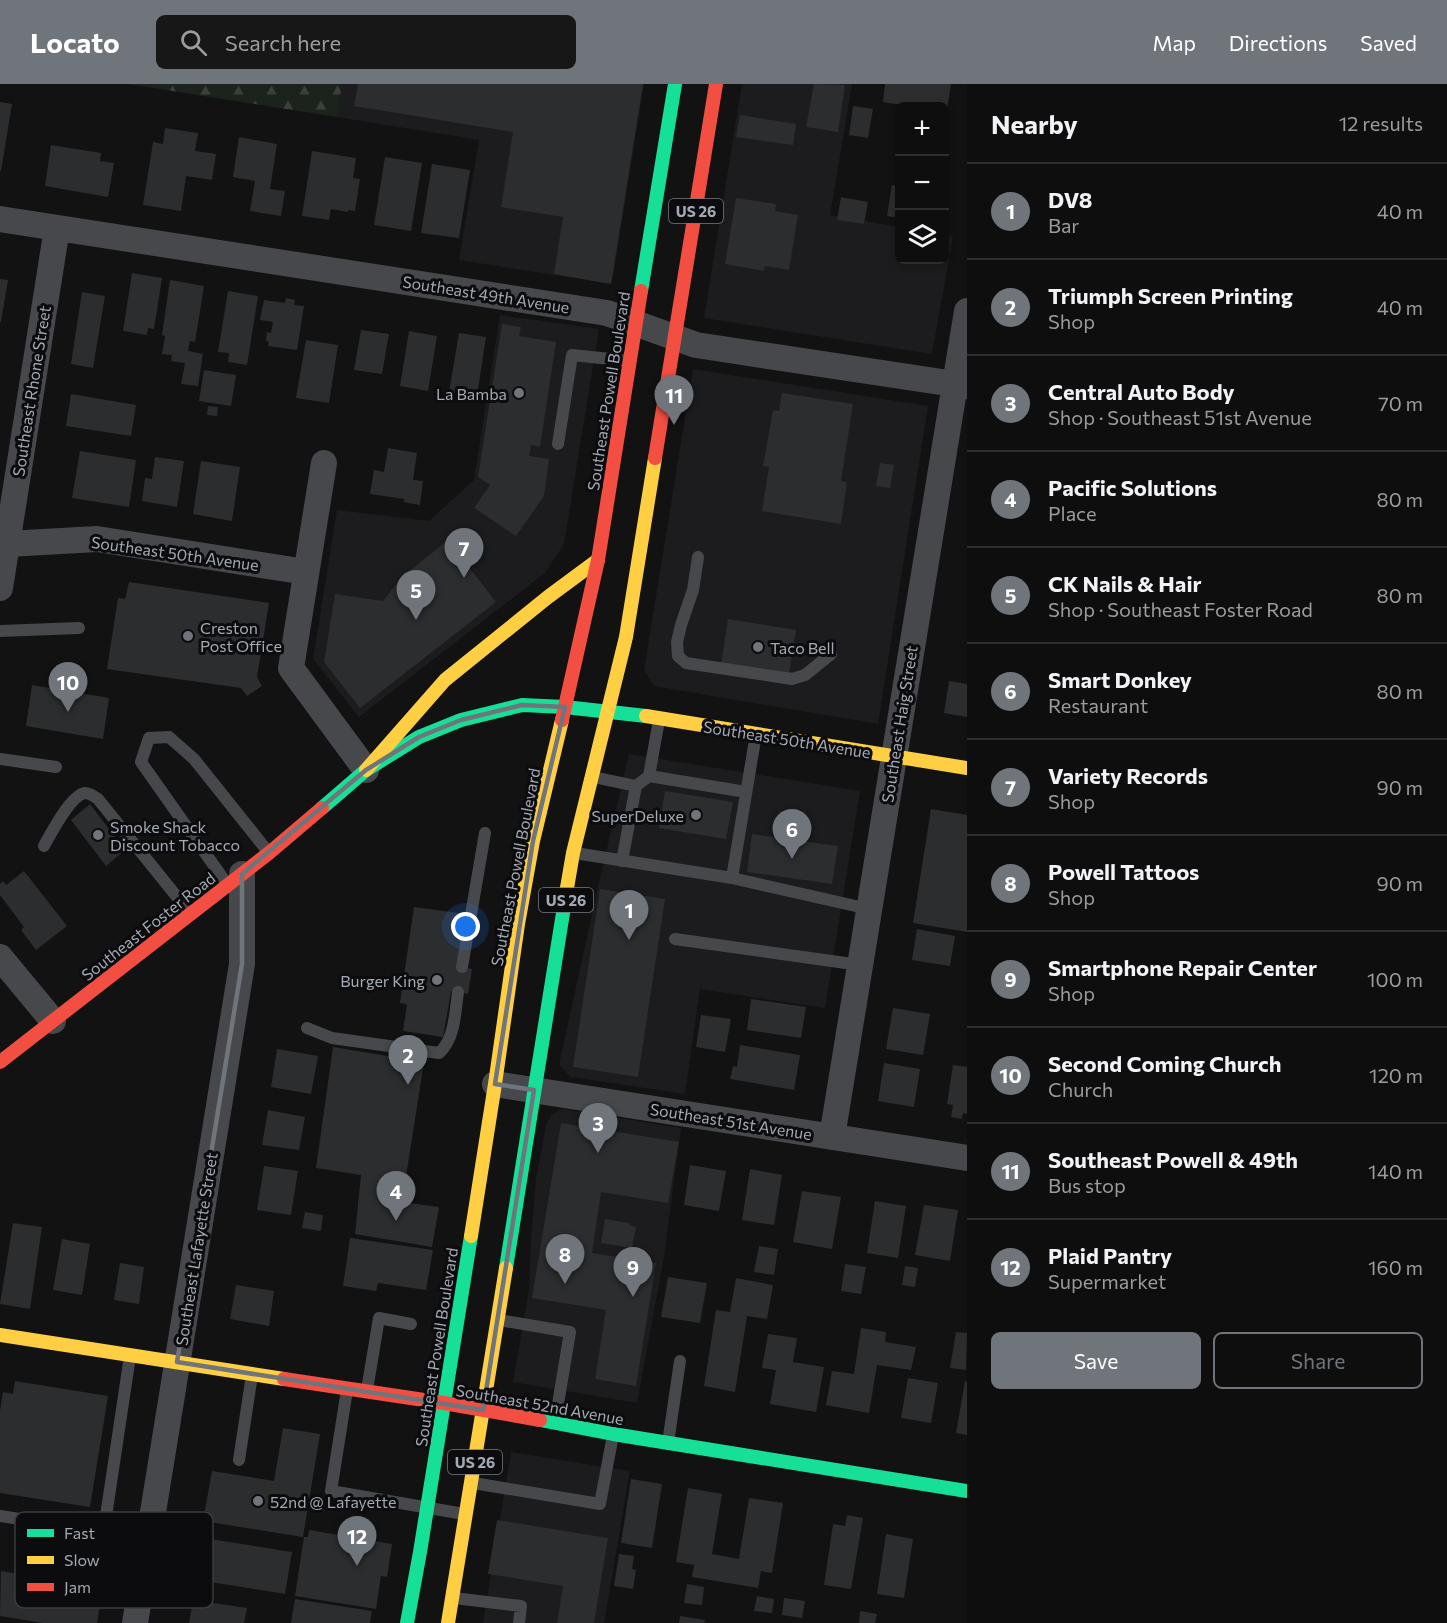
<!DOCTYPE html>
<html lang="en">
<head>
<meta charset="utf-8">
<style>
  body { margin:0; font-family:Commissioner,sans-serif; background:#171717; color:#f1f3f6 }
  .controls { position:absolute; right:18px; top:18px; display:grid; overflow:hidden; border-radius:9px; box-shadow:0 3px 9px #0003 }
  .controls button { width:54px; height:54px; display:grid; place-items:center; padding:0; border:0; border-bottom:2px solid #2e2e2e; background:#0e0e0e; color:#f1f3f6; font:30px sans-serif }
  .you { position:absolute; left:466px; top:843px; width:21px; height:21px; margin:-15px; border:4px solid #fff; border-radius:50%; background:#1a73e8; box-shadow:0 0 0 9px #1a73e833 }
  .badge { display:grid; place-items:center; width:39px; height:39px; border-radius:50%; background:#70757b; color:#fff; font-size:20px; font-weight:700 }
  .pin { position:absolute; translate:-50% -50px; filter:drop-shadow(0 2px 3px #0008) }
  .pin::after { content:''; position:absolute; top:32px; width:21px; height:18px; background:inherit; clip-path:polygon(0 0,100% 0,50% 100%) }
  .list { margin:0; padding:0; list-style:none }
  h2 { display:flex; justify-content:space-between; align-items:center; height:78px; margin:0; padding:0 24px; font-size:26px }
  h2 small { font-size:20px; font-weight:400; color:#9b9c9e }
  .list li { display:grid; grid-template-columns:39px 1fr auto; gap:18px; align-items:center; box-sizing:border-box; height:96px; padding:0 24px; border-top:2px solid #2e2e2e }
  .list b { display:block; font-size:22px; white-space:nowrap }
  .list p { margin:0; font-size:20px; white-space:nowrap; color:#9b9c9e }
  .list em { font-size:20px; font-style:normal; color:#9b9c9e }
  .actions { display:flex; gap:12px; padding:18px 24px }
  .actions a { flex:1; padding:14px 0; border:2px solid #70757b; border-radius:9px; text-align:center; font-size:21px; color:#70757b }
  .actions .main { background:#70757b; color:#fff }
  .icon { flex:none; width:33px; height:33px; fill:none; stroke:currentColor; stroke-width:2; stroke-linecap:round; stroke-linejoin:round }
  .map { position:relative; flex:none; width:967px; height:1539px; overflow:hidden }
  header { display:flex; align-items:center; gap:36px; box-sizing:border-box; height:84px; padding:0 30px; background:#70757b; color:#fff }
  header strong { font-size:28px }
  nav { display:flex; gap:33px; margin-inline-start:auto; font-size:21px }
  .search { width:420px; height:54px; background:#171717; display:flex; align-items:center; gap:15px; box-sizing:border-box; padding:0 21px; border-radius:9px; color:#9b9c9e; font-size:22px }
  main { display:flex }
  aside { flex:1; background:#0e0e0e }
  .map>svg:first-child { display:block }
  .built { fill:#1c1c1e }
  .forest { fill:url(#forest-firs) }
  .building { fill:#2c2d2e }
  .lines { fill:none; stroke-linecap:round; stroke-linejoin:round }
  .lane { stroke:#47484b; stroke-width:12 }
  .street { stroke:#47484b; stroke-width:26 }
  .fast { stroke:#16e098; stroke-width:14 }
  .slow { stroke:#ffcf43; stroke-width:14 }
  .jam { stroke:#f24e42; stroke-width:14 }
  .marked { fill:none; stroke:#70757b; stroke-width:4.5; stroke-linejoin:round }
  .poi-dot { fill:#70757b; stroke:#0c0c0e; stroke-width:2 }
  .labels { text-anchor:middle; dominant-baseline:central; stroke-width:6; stroke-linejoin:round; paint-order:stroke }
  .shield { fill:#0c0c0e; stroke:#767b82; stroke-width:1.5 }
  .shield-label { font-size:15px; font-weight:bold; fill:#a3aab3 }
  .street-label { font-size:16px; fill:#a3aab3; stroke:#0c0c0e }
  .poi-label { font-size:16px; fill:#a3aab3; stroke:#0c0c0e; text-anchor:start }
  .key { fill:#0c0c0e; stroke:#393b40; stroke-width:1.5 }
  .key-label { font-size:16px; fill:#a3aab3 }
</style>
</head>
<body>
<header>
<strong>Locato</strong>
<div class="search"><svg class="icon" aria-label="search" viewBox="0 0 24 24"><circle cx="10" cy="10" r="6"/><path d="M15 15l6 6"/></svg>Search here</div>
<nav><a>Map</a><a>Directions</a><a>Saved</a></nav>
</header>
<main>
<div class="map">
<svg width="967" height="1539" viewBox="0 0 967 1539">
  <defs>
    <pattern id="forest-firs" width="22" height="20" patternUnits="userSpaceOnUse" patternTransform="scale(1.5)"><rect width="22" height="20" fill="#1c221c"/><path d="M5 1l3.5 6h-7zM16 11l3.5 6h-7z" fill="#3a3f3b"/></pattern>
  </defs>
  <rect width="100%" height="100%" fill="#121212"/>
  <path class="built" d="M342 0H644L613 193 606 199 459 176 479 56 337 33Z
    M742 0H852L830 131 899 143 900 176H944L945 150 953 152 932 270 704 234Z
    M500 231 599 245 564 460 545 489 359 633 313 575 337 426 429 437 474 396Z
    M693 285 928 322 878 640 654 602 644 586Z
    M629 670 860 707 825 924 700 905 685 1010 571 993 559 981 597 807Z
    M562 1025 681 1044 664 1173 637 1319 513 1298 529 1206 531 1156 536 1095 546 1042 551 1031Z
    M511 1368 630 1387 604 1539H483Z"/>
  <path class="forest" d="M128 0H342L337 33Z"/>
  <path class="building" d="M358 0H643L611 200 554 190 563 133 501 123 513 48 354 22Z
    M814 0 845 1 838 48 806 43Z
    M885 0H951L946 33H945V22H909L883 18Z
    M0 18 12 20 1 87H0Z
    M853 22 873 25 868 54 849 51Z
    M740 31 796 40 793 61 736 53Z
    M165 44 198 49 195 67 216 70 212 96 186 92 181 127 143 121 153 58 163 60Z
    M239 53 277 60 270 105 285 107 281 132 250 127 255 97 233 93Z
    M51 61 101 69 100 77 114 79 108 113 45 102Z
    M312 67 356 74 353 94 360 95 355 127 348 126V128L331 125 329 136 302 132Z
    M385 73 422 79 411 147 374 141Z
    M432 80 470 86 459 154 421 149Z
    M892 101 900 102V134L887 132Z
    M841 113 868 118 864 140 837 136Z
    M736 114 776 120 775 127 798 131 789 186 765 182 764 187 725 180Z
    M132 189 162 194 154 245 148 244 147 251 123 247Z
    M0 195 8 196 1 238H0Z
    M170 196 204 202 195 258 190 257 188 267 203 270 198 302 181 300 185 279 171 277 172 271 162 270 165 252 162 251Z
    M228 207 258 212 247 281 228 278 229 269 218 268Z
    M82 208 105 212 93 284 71 280Z
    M286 214 295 216 294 221 304 222 297 266 268 262 269 258 266 257 267 248 271 249 273 238 260 236 264 216 285 219Z
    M502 240 521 243 519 252 556 258 540 363 531 361 529 372 549 375 544 412 516 452 474 424 490 401 478 393Z
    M361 246 389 250 382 290 354 286Z
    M409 247 437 252 428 307 400 302Z
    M459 249 486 253 477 312 449 308Z
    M306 256 338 261 329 319 296 314Z
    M204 286 236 291 231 322 199 317Z
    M782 309 853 320 841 397 847 398 841 440 762 427 769 383 763 382 773 326 779 327Z
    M71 310 136 321 131 352 66 342Z
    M208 322 218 323 217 332 207 331Z
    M388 364 417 369 413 396 423 397 420 421 404 418V415L370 410 374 386 384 388Z
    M80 367 136 376 129 423 72 414Z
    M155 373 184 377 177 423 142 417 145 394 152 395Z
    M201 377 240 383 232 437 193 430Z
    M880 379 894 381 890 404 876 402Z
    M448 456 496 518 360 624 324 578 335 510 383 517 402 493Z
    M129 498 269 519 257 593 262 602 247 612 241 604 107 585 118 514 125 515Z
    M728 535 796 546 789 590 721 580Z
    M949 597 967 600V633L944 629Z
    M32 601 109 614 103 655 26 642Z
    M665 707 733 718 726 755 659 744Z
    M90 720 125 766 106 782 71 736Z
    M931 725 967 731V848L913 839Z
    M752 750 838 762 832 800 747 788Z
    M24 787 67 842 36 866 21 846 24 843 0 811V800L3 797 6 801Z
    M600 805 665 815 638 993 573 983Z
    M414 823 466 830 458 883 472 885 468 910 451 907 443 953 403 947 407 920 400 919Z
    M917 845 955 852 950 882 912 876Z
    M751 915 806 923 801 954 747 946Z
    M893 924 930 930 923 971 886 965Z
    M701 931 731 935 725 968 696 963Z
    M740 961 800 971 794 1006 730 995 733 982 737 983Z
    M333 963 424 978 402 1118 439 1123 432 1163 355 1150 361 1091 316 1084Z
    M277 965 318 972 311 1010 271 1003Z
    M884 979 920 985 914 1023 878 1017Z
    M953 981 967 983V1030L963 1029 962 1035 951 1033 953 1021 947 1020Z
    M268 1026 305 1033 299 1066 262 1061Z
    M561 1039 679 1058 668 1119 601 1108 592 1169 656 1179 636 1302 595 1295 606 1226 532 1214Z
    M690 1081 726 1087 719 1127 684 1121Z
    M264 1082 298 1087 291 1131 257 1126Z
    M750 1085 782 1091 774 1141 742 1136Z
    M802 1107 841 1113 832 1165 793 1158Z
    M875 1117 906 1122 898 1174 867 1169Z
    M924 1121 958 1126 950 1177 915 1171Z
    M305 1128 323 1131 321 1147 302 1144Z
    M605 1135 629 1139V1141L636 1143 632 1164 601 1159Z
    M13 1139 42 1143 30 1225 0 1220Z
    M350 1154 433 1166 426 1206 378 1199 376 1207 343 1202Z
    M62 1155 90 1160 82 1211 53 1206Z
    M759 1162 778 1165 774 1191 754 1188Z
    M120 1179 144 1183 139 1220 114 1216Z
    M845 1180 866 1183 861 1210 841 1207Z
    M905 1182 918 1184 915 1203 902 1201Z
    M668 1193 707 1199 700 1239 661 1233Z
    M736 1194 773 1201 767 1235 747 1232 735 1308 704 1302 716 1226 730 1228Z
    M236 1201 274 1207 269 1242 230 1235Z
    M861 1244 886 1248 885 1258 916 1263 911 1286 877 1281 869 1329 826 1321 832 1287 854 1290Z
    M956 1248 967 1249 966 1286 950 1284Z
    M768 1250 797 1254 793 1278 824 1283 816 1328 770 1320 776 1286 762 1284Z
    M908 1294 938 1299 931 1339 901 1334Z
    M15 1297 108 1312 90 1423 0 1409V1327L3 1308 13 1310Z
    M965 1297 967 1298V1351L956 1349Z
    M283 1344 320 1350 303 1453 203 1437 212 1387 274 1397Z
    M631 1395 662 1400 652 1464 621 1459Z
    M688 1404 722 1410 712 1470 739 1475 749 1414 783 1419 772 1489 761 1487 758 1504 692 1493 694 1481 676 1478Z
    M847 1431 863 1434 851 1505 824 1501 833 1440 845 1442Z
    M497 1436 608 1454 594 1539H557L563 1502 488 1490Z
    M309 1446 392 1460 387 1493 381 1492 376 1525 295 1512 304 1453H308Z
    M886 1450 913 1455 904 1514 877 1510Z
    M198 1453 292 1468 285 1510 192 1495Z
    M619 1470 634 1472 632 1485 636 1486 633 1505 614 1502Z
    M1 1487 103 1504 97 1539H43L0 1532Z
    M687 1500 704 1503 702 1521 684 1519Z
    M757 1512 774 1515 772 1529 754 1527Z
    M784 1514 805 1517 802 1534 782 1531Z
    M295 1515 372 1527 370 1539H291Z
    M193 1516 247 1524 244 1539H189Z
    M860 1527 877 1530 875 1539H859Z
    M680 1532 705 1536 704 1539H679Z"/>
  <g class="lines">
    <path class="lane" d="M558 360 572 271 629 277
      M698 473 693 506 681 541 677 558 678 572 686 579 792 595 805 591 831 570
      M0 547 79 544
      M0 675 56 683
      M649 692 746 708
      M593 693 636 702
      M44 762C51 749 71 711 85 709 90 709 95 713 98 715L190 829
      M575 769 732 794 869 825
      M622 777 636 702 649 692 659 636
      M732 794 756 650
      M227 800 141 678 149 654 169 653 194 675 269 769
      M675 855 860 881
      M462 883 485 749
      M307 944 332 954 439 969C455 955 455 929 458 908
      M499 1236 570 1248 555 1338
      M347 1306 331 1407 464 1430
      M367 1306 379 1234 411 1240
      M668 1359 680 1277
      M239 1376 252 1291
      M473 1399 600 1420 613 1351
      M0 1432 84 1445 106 1432 130 1272
      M106 1432 151 1440
      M454 1514 521 1522 519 1539"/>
    <path class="street" d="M0 135 607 229 696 261 967 302
      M324 379 291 584 366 686
      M7 460 97 455 306 488
      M0 504 57 144
      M0 873 53 937
      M495 1000 967 1074
      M832 1053 967 227
      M135 1539 242 880V790"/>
    <path class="fast" d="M641 207 675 0
      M322 724 366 686 419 653 461 636 522 621 565 623 646 632
      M506 1184 567 804
      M540 1336 613 1350 967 1407
      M407 1539 420 1468 471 1152"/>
    <path class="slow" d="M646 632 967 684
      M366 686 445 596 548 513 598 476
      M567 804 573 769 626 553 655 374
      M471 1152 495 1000 518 840 533 757 562 636
      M0 1251 284 1295
      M448 1539 506 1184"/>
    <path class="jam" d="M655 374 716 0
      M562 636 598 476 641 207
      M0 978 269 769 322 724
      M284 1295 444 1319 540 1336"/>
  </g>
  <path class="marked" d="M522 621 565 623 533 757 495 1000 534 1006 483 1326 177 1278 242 880V790L366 686 419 653 461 636Z"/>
  <g class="poi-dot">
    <circle cx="519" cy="309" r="6"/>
    <circle cx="188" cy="552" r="6"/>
    <circle cx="758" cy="563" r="6"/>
    <circle cx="696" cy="731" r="6"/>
    <circle cx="98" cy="751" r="6"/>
    <circle cx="437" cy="896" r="6"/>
    <circle cx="258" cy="1417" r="6"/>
  </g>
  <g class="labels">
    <g class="shield">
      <rect x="669" y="115" width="54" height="24" rx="4.5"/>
      <rect x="539" y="804" width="54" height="24" rx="4.5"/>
      <rect x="448" y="1366" width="54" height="24" rx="4.5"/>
    </g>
    <g class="shield-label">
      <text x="696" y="127">US 26</text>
      <text x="566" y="816">US 26</text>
      <text x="475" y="1378">US 26</text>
    </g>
    <g class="street-label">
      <text transform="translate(486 210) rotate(9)">Southeast 49th Avenue</text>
      <text transform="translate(31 307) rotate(-81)">Southeast Rhone Street</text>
      <text transform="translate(608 307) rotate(-81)">Southeast Powell Boulevard</text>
      <text transform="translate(175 469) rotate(8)">Southeast 50th Avenue</text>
      <text transform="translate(899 640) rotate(-81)">Southeast Haig Street</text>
      <text transform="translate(787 655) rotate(9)">Southeast 50th Avenue</text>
      <text transform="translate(515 783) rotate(-79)">Southeast Powell Boulevard</text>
      <text transform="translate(148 842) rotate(-38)">Southeast Foster Road</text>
      <text transform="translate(731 1037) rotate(9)">Southeast 51st Avenue</text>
      <text transform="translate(196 1165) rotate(-81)">Southeast Lafayette Street</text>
      <text transform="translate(436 1263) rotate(-81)">Southeast Powell Boulevard</text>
      <text transform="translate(540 1320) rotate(10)">Southeast 52nd Avenue</text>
    </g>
    <g class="poi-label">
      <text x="507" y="309" text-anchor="end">La Bamba</text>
      <text x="200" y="543">Creston<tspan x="200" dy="18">Post Office</tspan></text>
      <text x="770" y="563">Taco Bell</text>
      <text x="684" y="731" text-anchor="end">SuperDeluxe</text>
      <text x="110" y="742">Smoke Shack<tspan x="110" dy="18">Discount Tobacco</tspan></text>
      <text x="425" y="896" text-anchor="end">Burger King</text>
      <text x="270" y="1417">52nd @ Lafayette</text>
    </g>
  </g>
  <rect x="15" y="1428" width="198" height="96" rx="9" class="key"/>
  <rect x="27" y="1445" width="27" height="8" fill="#16e098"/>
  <rect x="27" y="1472" width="27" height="8" fill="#ffcf43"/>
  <rect x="27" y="1499" width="27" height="8" fill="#f24e42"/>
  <g class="key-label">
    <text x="64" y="1455">Fast</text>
    <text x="64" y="1482">Slow</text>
    <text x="64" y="1509">Jam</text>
  </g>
</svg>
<div class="controls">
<button>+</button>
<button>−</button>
<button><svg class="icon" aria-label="layers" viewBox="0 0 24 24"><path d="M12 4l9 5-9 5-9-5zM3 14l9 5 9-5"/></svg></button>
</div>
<div class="you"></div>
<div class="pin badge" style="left:629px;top:856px">1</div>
<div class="pin badge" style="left:408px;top:1001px">2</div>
<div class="pin badge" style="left:598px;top:1069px">3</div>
<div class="pin badge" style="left:396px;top:1137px">4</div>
<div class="pin badge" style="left:416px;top:536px">5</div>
<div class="pin badge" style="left:792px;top:775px">6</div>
<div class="pin badge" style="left:464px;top:494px">7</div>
<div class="pin badge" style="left:565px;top:1200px">8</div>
<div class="pin badge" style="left:633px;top:1213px">9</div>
<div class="pin badge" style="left:68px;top:628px">10</div>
<div class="pin badge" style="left:674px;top:341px">11</div>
<div class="pin badge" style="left:357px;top:1482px">12</div>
</div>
<aside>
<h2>Nearby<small>12 results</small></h2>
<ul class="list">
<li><span class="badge">1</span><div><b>DV8</b><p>Bar</p></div><em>40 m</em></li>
<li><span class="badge">2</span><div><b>Triumph Screen Printing</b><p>Shop</p></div><em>40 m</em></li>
<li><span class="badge">3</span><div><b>Central Auto Body</b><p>Shop · Southeast 51st Avenue</p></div><em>70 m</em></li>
<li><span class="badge">4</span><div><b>Pacific Solutions</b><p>Place</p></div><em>80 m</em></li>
<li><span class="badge">5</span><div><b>CK Nails &amp; Hair</b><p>Shop · Southeast Foster Road</p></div><em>80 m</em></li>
<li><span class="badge">6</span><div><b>Smart Donkey</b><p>Restaurant</p></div><em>80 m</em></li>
<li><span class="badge">7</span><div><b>Variety Records</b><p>Shop</p></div><em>90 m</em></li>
<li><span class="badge">8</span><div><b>Powell Tattoos</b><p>Shop</p></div><em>90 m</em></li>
<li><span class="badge">9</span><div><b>Smartphone Repair Center</b><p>Shop</p></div><em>100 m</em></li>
<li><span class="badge">10</span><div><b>Second Coming Church</b><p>Church</p></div><em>120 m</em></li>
<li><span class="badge">11</span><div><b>Southeast Powell &amp; 49th</b><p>Bus stop</p></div><em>140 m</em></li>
<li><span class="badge">12</span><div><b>Plaid Pantry</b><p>Supermarket</p></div><em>160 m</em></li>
</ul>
<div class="actions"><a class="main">Save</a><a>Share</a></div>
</aside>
</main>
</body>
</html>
